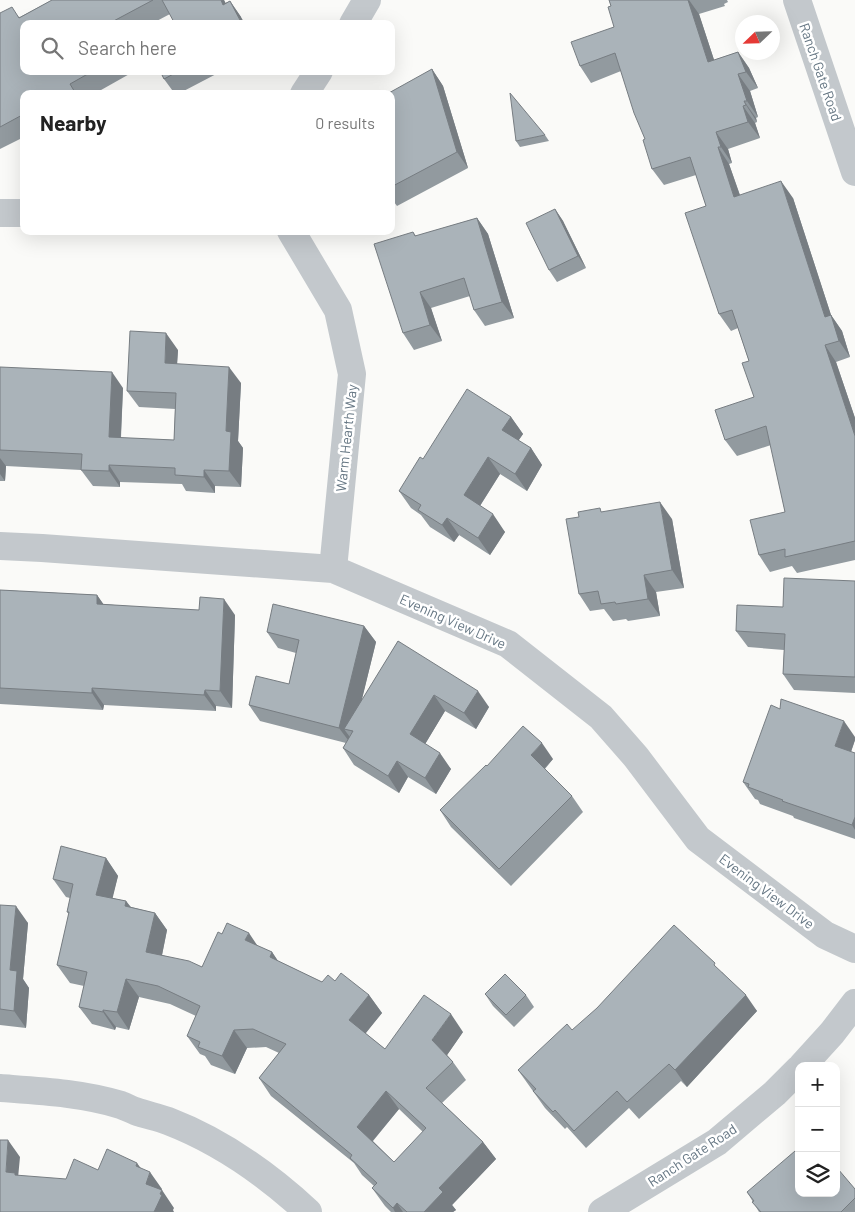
<!DOCTYPE html>
<html lang="en">
<head>
<meta charset="utf-8">
<style>
  body { margin:0; font-family:Barlow,sans-serif; background:#f2f2f2; color:#222 }
  .controls { position:absolute; right:15px; bottom:15px; display:grid; overflow:hidden; border-radius:10px; box-shadow:0 5px 20px #0002 }
  .controls button { width:45px; height:45px; display:grid; place-items:center; padding:0; border:0; border-bottom:1px solid #e0e0e0; background:#fff; color:#222; font:25px sans-serif }
  .compass { position:absolute; left:735px; top:15px; width:45px; height:45px; border-radius:50%; background:#fff; box-shadow:0 5px 20px #0002; rotate:247deg }
  .list { margin:0; padding:0; list-style:none }
  h2 { display:flex; justify-content:space-between; align-items:center; height:65px; margin:0; padding:0 20px; font-size:21px }
  h2 small { font-size:16px; font-weight:400; color:#767676 }
  .icon { flex:none; width:28px; height:28px; fill:none; stroke:currentColor; stroke-width:2; stroke-linecap:round; stroke-linejoin:round }
  .map { position:relative; flex:none; width:855px; height:1212px; overflow:hidden }
  .search { position:absolute; background:#fff; box-shadow:0 5px 20px #0002; left:20px; top:20px; width:375px; height:55px; display:flex; align-items:center; gap:12px; box-sizing:border-box; padding:0 18px; border-radius:10px; color:#767676; font-size:19px }
  .panel { position:absolute; background:#fff; box-shadow:0 5px 20px #0002; left:20px; top:90px; width:375px; height:145px; border-radius:10px }
  .map>svg:first-child { display:block }
  .lines { fill:none; stroke-linecap:round; stroke-linejoin:round }
  .minor { stroke:#c3c8cc; stroke-width:28 }
  .wall { fill:#929a9f; fill-rule:evenodd }
  .shaded-wall { fill:#777d82 }
  .building { fill:#aab3b9; stroke:#777d82; fill-rule:evenodd }
  .labels { text-anchor:middle; dominant-baseline:central; stroke-width:5; stroke-linejoin:round; paint-order:stroke }
  .street-label { font-size:14px; fill:#657683; stroke:#fff }
</style>
</head>
<body>
<div class="map">
<svg width="855" height="1212" viewBox="0 0 855 1212">
  <rect width="100%" height="100%" fill="#fafaf8"/>
  <g class="lines">
    <path class="minor" d="M797 0 855 172
      M353 24 367 0
      M304 94 319 71
      M0 213H24
      M291 231 338 310 352 374 333 569
      M0 546 42 548 333 569 508 644 601 717 636 757 698 839 825 935 855 949
      M802 1066 832 1033 855 1003
      M0 1088C40 1091 82 1093 121 1105 126 1107 130 1109 135 1111 146 1115 157 1117 168 1121 220 1141 267 1174 308 1212
      M602 1212 717 1142 775 1093 799 1069"/>
  </g>
  <path class="wall" d="M52 0H224L225 3 230 1 241 17 170 14 151 24H24V71H133V72L94 94H24V137L0 149V13L20 17Z
    M609 0H727L728 2 724 4 725 6 699 14 714 60 738 52 749 68 758 88 750 91 758 117 756 118 757 122 755 123 760 138 728 149 732 163 729 164 740 195 793 198 831 315 842 331 850 357 836 362 855 418V560L797 573 792 566 770 572 759 555 785 512 771 445 737 456 725 440 754 397 749 361 738 328 731 331 719 314 706 206 696 175 664 185 652 169 645 139 621 71 591 83 580 66 614 27 611 6Z
    M432 69 443 86 468 168 397 206 391 198V94Z
    M160 71H222L178 94H175L164 79Z
    M545 135 549 141 520 147 516 141Z
    M555 209 563 221 586 268 557 282 549 270Z
    M477 218 488 234 514 318 485 326 474 310 470 296 431 308 442 341 414 350 403 333 413 232 416 236Z
    M178 350 177 364 241 383 238 441 243 448 241 487 215 486V493L186 491 182 484 120 482V487L93 486 81 470 6 466 5 481H0V367L123 388 121 438 174 440 175 409 139 407 127 391Z
    M511 417 523 434 518 441 531 448 542 465 527 491 500 474 480 506 505 532 490 555 459 535 454 542 430 527 421 515 411 508 399 491 423 459Z
    M603 512 672 519 684 588 656 592 660 616 628 621 626 619 613 621 604 609 590 611 579 594Z
    M855 581V693L794 690 783 674 784 650 748 647 736 631 783 607Z
    M0 590 97 595 103 604 235 615 232 708 216 706V711L104 705 103 710 0 704Z
    M364 626 376 642 361 702 398 641 489 707 476 729 445 711 425 744 451 769 436 794 408 777 399 793 354 765 343 748 346 743 260 721 249 705 289 684 296 653 278 648 267 632Z
    M855 737V740L851 752 855 753V839L794 818 793 816 760 804 758 800 755 799 743 782Z
    M553 759 545 769 572 796 583 812 511 886 451 827 440 810 487 766Z
    M106 858 118 876 112 898 126 901 131 907 155 913 167 930 162 955 202 967 222 934 258 946 272 952 278 961 322 982 335 981 369 995 382 1013 365 1033 385 1049 463 1032 447 1055 453 1062 466 1080 442 1103 483 1142 496 1159 452 1205 456 1210 453 1212H391L385 1206 372 1188 374 1186 362 1175 354 1163 271 1096 259 1078 279 1053 266 1047 247 1048 235 1074 211 1065 205 1056 200 1054 187 1036 196 1016 170 1004 139 997 129 1030 116 1027 115 1030 92 1024 79 1007 84 986 70 983 57 965 69 914 67 912 70 898 66 897 53 879ZM399 1109 423 1132 394 1162 373 1141Z
    M0 905 28 923 23 979 29 988 26 1028 0 1025Z
    M722 972 757 1011 687 1087 681 1081 639 1119 629 1108 586 1148 567 1127 565 1129 545 1108 518 1070 572 1030Z
    M485 994 526 995 534 1007 514 1027 493 1006Z
    M855 1189V1212H759L747 1192 799 1193Z"/>
  <path class="shaded-wall" d="M221 0H224L235 21 223 5Z
    M688 0H689L699 14 720 78 708 62Z
    M230 1 241 17 245 24H242Z
    M738 52 749 68 758 88 746 72Z
    M432 69 443 86 468 168 457 152Z
    M738 74 750 91 758 117 747 101Z
    M744 101 756 118 757 122 746 105Z
    M743 106 755 123 760 138 748 122Z
    M716 132 728 149 732 163 721 147Z
    M718 147 729 164 746 213 734 197Z
    M781 181 793 198 831 315 842 331 850 357 839 341 825 317Z
    M555 209 563 221 586 268 578 256Z
    M477 218 488 234 514 318 502 302Z
    M420 292 431 308 442 341 430 325Z
    M166 333 178 350 176 380 165 363Z
    M825 345 836 362 855 418V436Z
    M229 367 241 383 238 441 243 448 241 487 229 471 226 431Z
    M112 372 123 388 120 453 109 437Z
    M511 417 523 434 514 447 502 430Z
    M531 448 542 465 527 491 515 474Z
    M488 457 500 474 476 512 464 495Z
    M0 458 6 466 5 481 0 474Z
    M109 465 120 482V487L109 471Z
    M204 470 215 486V493L204 477Z
    M660 502 672 519 684 588 672 570Z
    M493 514 505 532 490 555 478 538Z
    M447 518 459 535 454 542 442 525Z
    M644 575 656 592 660 616 648 599Z
    M97 595 109 612 97 604Z
    M224 599 235 615 232 708 220 691Z
    M364 626 376 642 354 732 344 729 352 740 351 744 339 728Z
    M92 688 104 705 103 710 92 693Z
    M205 690 216 706V711L204 695Z
    M478 691 489 707 476 729 464 713Z
    M434 695 445 711 421 751 410 734Z
    M844 721 855 737V740L847 763 835 746Z
    M542 743 553 759 542 771 531 755Z
    M440 753 451 769 436 794 425 778Z
    M397 761 408 777 399 793 388 776Z
    M855 817V830L852 825Z
    M106 858 118 876 109 913 96 895Z
    M126 901 139 919 125 906Z
    M16 906 28 923 23 979 29 988 26 1028 14 1011 10 970Z
    M155 913 167 930 159 970 146 952Z
    M249 933 261 951 245 940Z
    M272 952 284 970 270 957Z
    M126 979 139 997 129 1030 117 1012Z
    M369 995 382 1013 362 1038 349 1020Z
    M746 995 757 1011 687 1087 675 1070Z
    M103 1010 116 1027 115 1030 103 1012Z
    M451 1014 463 1032 445 1058 432 1040Z
    M234 1030 247 1048 235 1074 222 1056Z
    M386 1091 399 1109 370 1144 357 1127Z
    M8 1140 20 1157 18 1178 6 1172Z
    M483 1142 496 1159 452 1205 456 1210 453 1212H424L439 1188Z
    M137 1163 148 1178 150 1172 162 1189 161 1192 162 1190 174 1208 173 1210 174 1212H154L136 1166Z
    M397 1203 403 1212H395L393 1208Z"/>
  <path class="building" d="M52 0H153L108 24H24V71H93L70 84 76 94H24V114L0 127V13L12 7 19 18Z
    M162 0H221L223 5 230 1 242 24H175Z
    M609 0H688L708 62 738 52 746 72 738 74 747 101H744L746 105 743 106 748 122 716 132 721 147H718L734 197 781 181 825 317 831 315 839 341 825 345 855 436V541L785 557V549L759 555 750 520 785 512 766 426 725 440 715 410 754 397 742 363 749 361 732 310 719 314 685 213 706 206 690 157 652 169 643 140 645 139 634 113 615 53 580 66 571 42 614 27 608 7 611 6Z
    M432 69 457 152 391 187V94H387Z
    M160 71H179L164 79Z
    M510 93 545 135 516 141Z
    M555 209 578 256 549 270 526 223Z
    M477 218 502 302 474 310 464 278 420 292 430 325 403 333 374 244 413 232 415 236Z
    M130 331 166 333 165 363 229 367 226 431 231 432 229 471 204 470V477L175 475V468L109 465V471L81 470 82 454 0 450V367L112 372 109 437 174 440 176 393 127 391Z
    M467 389 511 417 502 430 531 448 515 474 488 457 464 495 493 514 478 538 447 518 442 525 418 510 421 505 399 491 420 457 423 459Z
    M660 502 672 570 644 575 648 599 616 604 615 602 601 604 598 591 579 594 566 519 579 517 578 512 600 508 601 512Z
    M784 578 855 581V677L783 674 785 634 736 631 737 605 783 607Z
    M0 590 97 595V604L199 610 200 597 224 599 220 691 205 690 204 695 92 688V693L0 688Z
    M273 604 364 626 339 728 249 705 256 676 289 684 299 640 267 632Z
    M398 641 478 691 464 713 434 695 410 734 440 753 425 778 397 761 388 776 343 748 353 731 344 729Z
    M781 699 844 721 835 746 855 753V817L852 825 782 801 783 800 748 787 749 784 743 782 771 705 780 709Z
    M523 726 542 743 531 755 572 796 499 869 440 810 486 765 487 766Z
    M61 846 106 858 96 895 126 901 125 906 155 913 146 952 189 961 202 967 218 932 222 934 227 923 249 933 245 940 272 952 270 957 322 982 328 975 335 981 341 973 369 995 349 1020 385 1049 424 995 451 1014 432 1040 453 1062 426 1088 483 1142 439 1188 443 1192 424 1212H407L397 1203 393 1208 372 1188 377 1183 350 1158 352 1155 259 1078 286 1044 253 1029 234 1030 222 1056 198 1047 200 1042 187 1036 200 1006 158 986 126 979 117 1012 103 1010V1012L79 1007 87 972 57 965 69 912H67L73 884 53 879ZM386 1091 426 1128 394 1162 357 1127Z
    M0 905 16 906 10 970 17 971 14 1011 0 1009Z
    M674 925 715 963 714 965 746 995 675 1070 669 1064 627 1102 617 1091 574 1131 555 1110 553 1112 533 1091 536 1089 518 1070 567 1024 572 1030 597 1008Z
    M505 974 526 995 506 1015 485 994Z
    M0 1140H8L6 1172 15 1173V1175L66 1179 74 1159 98 1170 107 1149 137 1163 136 1166 150 1172 146 1184 162 1190 160 1194 162 1195 154 1212H0Z
    M795 1151 799 1155V1193H836V1170L838 1169 855 1189V1198L841 1212H761L752 1202 754 1201 747 1192Z"/>
  <g class="labels">
    <g class="street-label">
      <text transform="translate(821 72) rotate(71)">Ranch Gate Road</text>
      <text transform="translate(346 438) rotate(-84)">Warm Hearth Way</text>
      <text transform="translate(453 621) rotate(24)">Evening View Drive</text>
      <text transform="translate(767 891) rotate(37)">Evening View Drive</text>
      <text transform="translate(692 1155) rotate(-33)">Ranch Gate Road</text>
    </g>
  </g>
</svg>
<div class="controls">
<button>+</button>
<button>−</button>
<button><svg class="icon" aria-label="layers" viewBox="0 0 24 24"><path d="M12 4l9 5-9 5-9-5zM3 14l9 5 9-5"/></svg></button>
</div>
<svg class="compass" viewBox="-18 -18 36 36"><path d="M0-13l5 13h-10z" fill="#e53935"/><path d="M0 13l5-13h-10z" fill="#767676"/></svg>
<div class="search"><svg class="icon" aria-label="search" viewBox="0 0 24 24"><circle cx="10" cy="10" r="6"/><path d="M15 15l6 6"/></svg>Search here</div>
<section class="panel">
<h2>Nearby<small>0 results</small></h2>
<ul class="list">
</ul>
</section>
</div>
</body>
</html>
